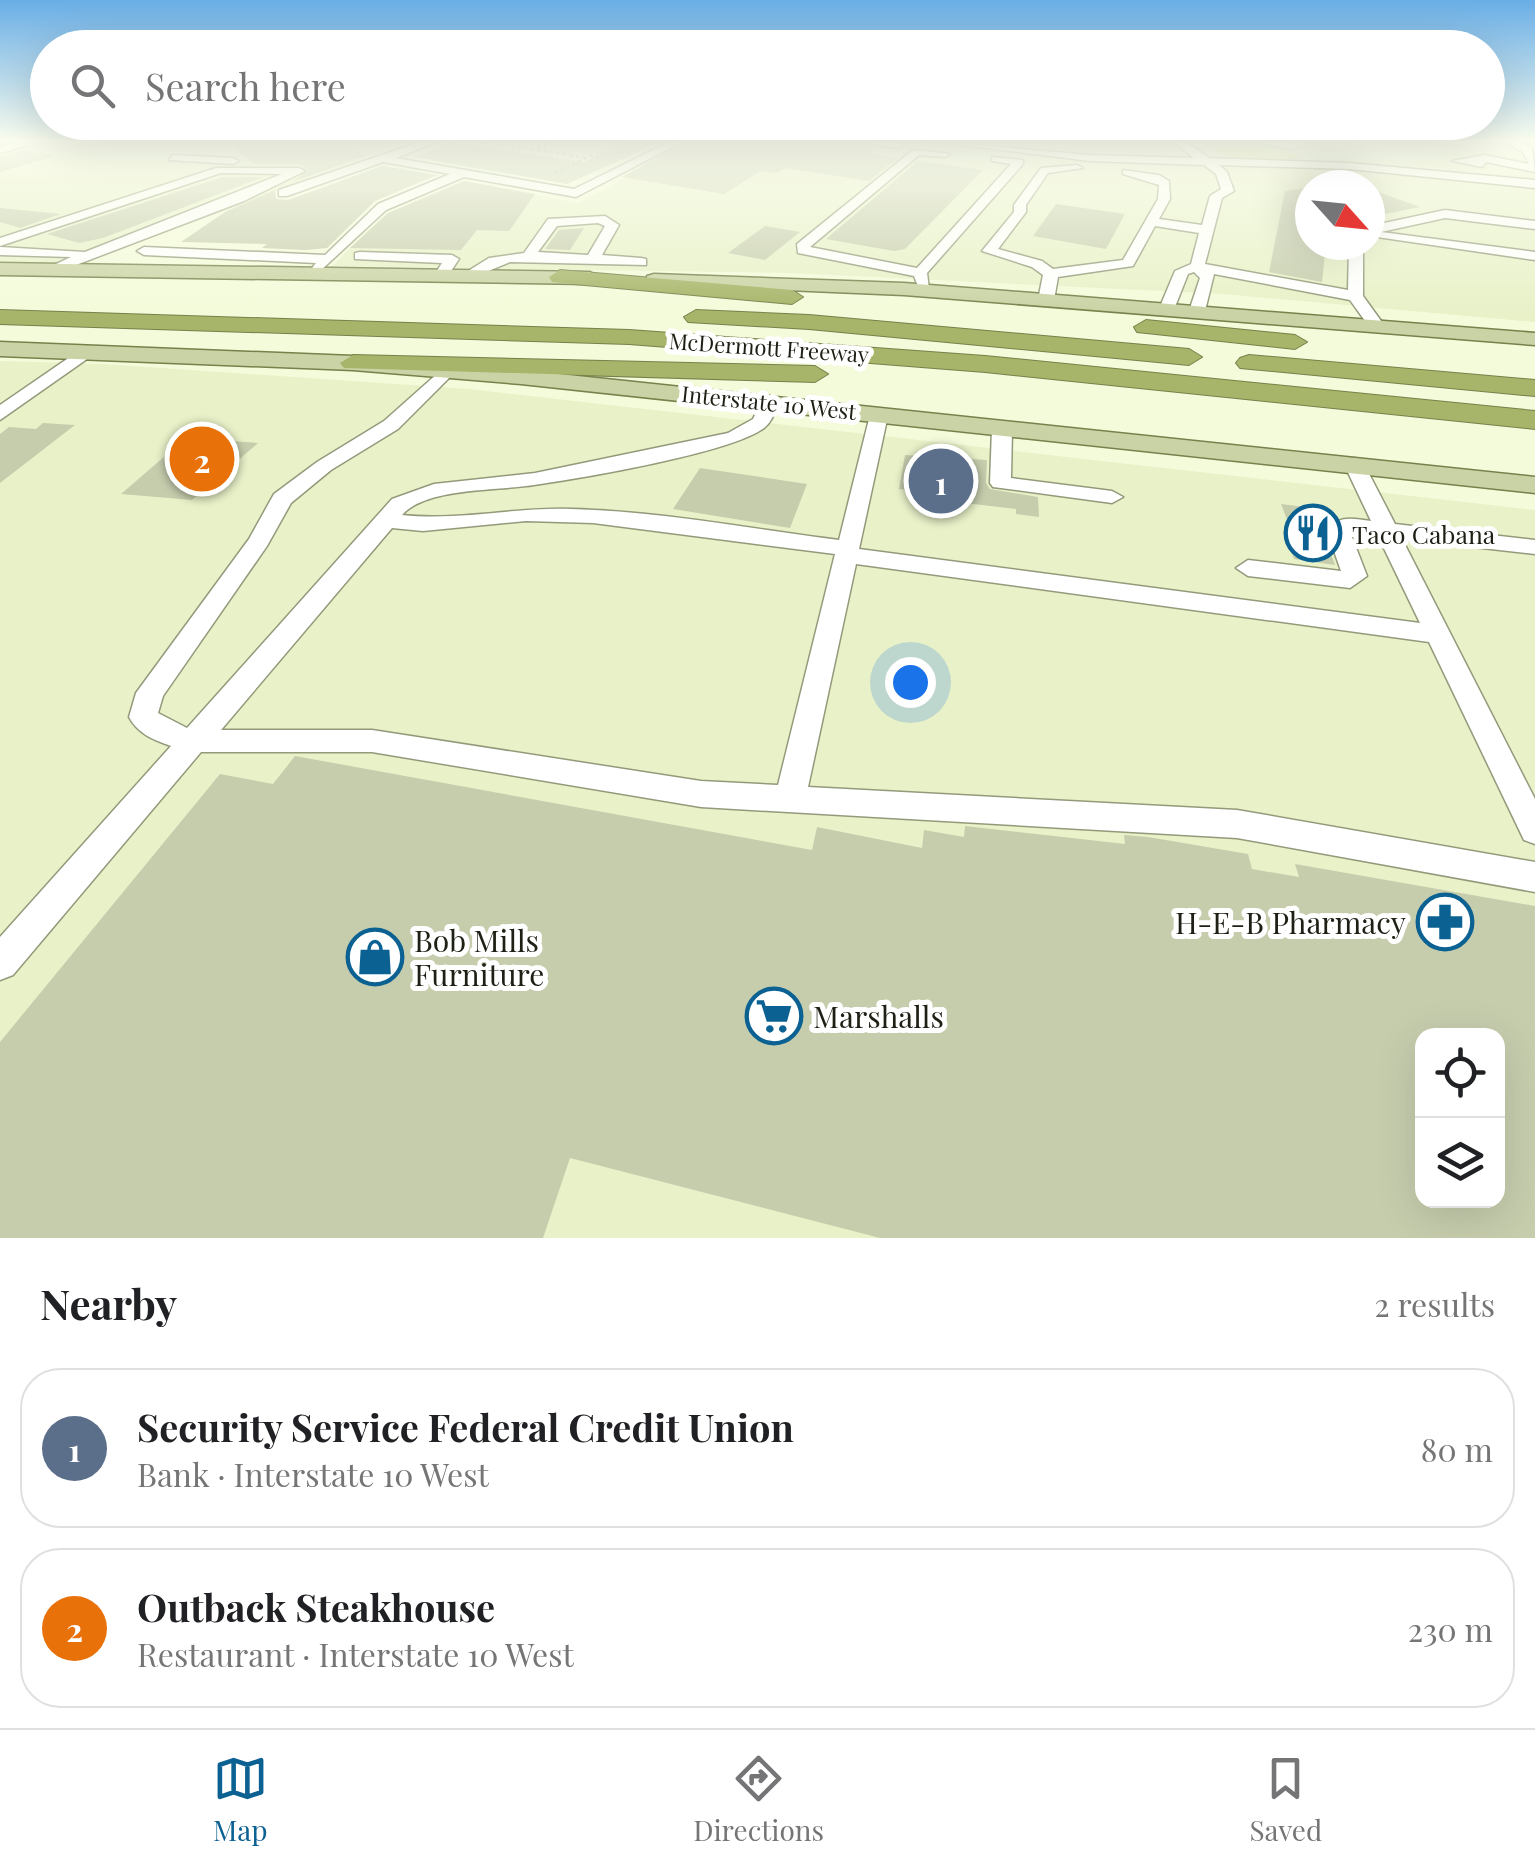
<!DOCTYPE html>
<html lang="en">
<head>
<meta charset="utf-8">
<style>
  body { margin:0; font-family:"Playfair Display",serif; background:#f6f6f6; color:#202124 }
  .controls { position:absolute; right:30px; bottom:30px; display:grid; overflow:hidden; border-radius:20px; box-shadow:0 10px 40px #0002 }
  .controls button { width:90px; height:90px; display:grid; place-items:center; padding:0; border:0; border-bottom:2px solid #e0e0e0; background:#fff; color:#202124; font:50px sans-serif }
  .compass { position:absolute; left:1295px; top:170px; width:90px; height:90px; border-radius:50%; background:#fff; box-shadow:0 10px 40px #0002; rotate:117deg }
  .you { position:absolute; left:910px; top:682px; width:35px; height:35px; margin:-25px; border:8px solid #fff; border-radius:50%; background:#1a73e8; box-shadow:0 0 0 15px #1a73e833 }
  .badge { display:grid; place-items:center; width:65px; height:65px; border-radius:50%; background:#0b6192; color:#fff; font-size:32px; font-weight:700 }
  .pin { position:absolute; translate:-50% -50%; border:5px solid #fff; box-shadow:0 2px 10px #0006 }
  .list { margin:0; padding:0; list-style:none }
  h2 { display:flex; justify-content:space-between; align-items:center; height:130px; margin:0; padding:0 40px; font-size:42px }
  h2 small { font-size:32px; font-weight:400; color:#757577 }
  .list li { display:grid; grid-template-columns:65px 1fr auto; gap:30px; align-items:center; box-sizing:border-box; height:160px; margin:0 20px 20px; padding:0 20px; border:2px solid #e0e0e0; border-radius:40px }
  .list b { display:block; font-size:38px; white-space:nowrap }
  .list p { margin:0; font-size:32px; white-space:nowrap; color:#757577 }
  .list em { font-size:32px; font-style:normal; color:#757577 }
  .icon { flex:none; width:55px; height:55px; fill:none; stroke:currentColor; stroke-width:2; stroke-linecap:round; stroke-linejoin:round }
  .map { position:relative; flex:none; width:1535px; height:1238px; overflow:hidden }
  .search { position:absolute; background:#fff; box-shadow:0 10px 40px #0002; left:30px; right:30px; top:30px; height:110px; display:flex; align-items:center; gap:25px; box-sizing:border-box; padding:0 35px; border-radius:55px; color:#757577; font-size:38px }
  .sheet { height:490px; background:#fff }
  nav { display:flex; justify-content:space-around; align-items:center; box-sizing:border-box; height:140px; border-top:2px solid #e0e0e0; background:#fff; font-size:28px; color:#757577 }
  nav a { display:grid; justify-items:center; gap:5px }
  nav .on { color:#0b6192 }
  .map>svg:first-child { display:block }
  .built { fill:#e8f1c8; fill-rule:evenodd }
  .green { fill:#cdde85 }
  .building { fill:#c6cdad; fill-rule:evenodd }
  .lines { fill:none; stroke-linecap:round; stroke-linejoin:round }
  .minor-casing { stroke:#939a7b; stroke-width:3 }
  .major-casing { stroke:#76814b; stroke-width:3 }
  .highway-casing { stroke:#76814b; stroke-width:2 }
  .path { stroke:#afb59a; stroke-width:2.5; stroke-dasharray:2.5 4; stroke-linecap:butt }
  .minor { fill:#fff; fill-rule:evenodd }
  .major { fill:#cad3a5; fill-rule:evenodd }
  .highway { fill:#a6b569; fill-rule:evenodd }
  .labels { text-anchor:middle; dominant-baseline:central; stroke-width:10; stroke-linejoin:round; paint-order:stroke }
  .far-street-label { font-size:22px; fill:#1d2014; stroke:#fff }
  .poi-label { font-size:25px; fill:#1d2014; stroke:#fff; text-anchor:start }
  .near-poi-label { font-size:30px; fill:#1d2014; stroke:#fff; text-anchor:start }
</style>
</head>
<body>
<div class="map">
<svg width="1535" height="1238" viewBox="0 0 1535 1238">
  <rect width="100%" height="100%" fill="#f4fbda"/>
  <path class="built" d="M0 140H415L83 263 0 261Z
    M698 140H1535V322L1223 294 792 273 332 266 380 219 467 182 578 203ZM1310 185H1370V245H1310Z
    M0 361 103 364 468 389 1535 510V1238H0ZM1422 1036H1498V1200H1422Z"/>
  <path class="green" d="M1195 140C1228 140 1273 137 1300 159L1228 158Z"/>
  <path class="building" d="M225 140H342L366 156 292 182 308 170 299 164H253Z
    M630 140H665L567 184 414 157 452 143 584 162Z
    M689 140H835L876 148 869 154 898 158 869 181 785 168 777 173 761 171 724 194 622 177Z
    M23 150 55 156 0 172V156Z
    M918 161 983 170 905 249 894 251 826 239Z
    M382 166 437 175 375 201 327 248 306 250 262 248 267 244 181 242 225 212 275 190 276 199 288 200Z
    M223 177H263L103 238 79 243 47 234Z
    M464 181 535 194 509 231 477 230 461 250 350 248 388 213Z
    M1310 187V245H1326L1322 282 1269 272 1285 191Z
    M1370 189 1420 207 1370 217Z
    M1056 204 1125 214 1106 249 1033 236Z
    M0 208 61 214 20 228 0 222Z
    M765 226 800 232 765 260 728 253Z
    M584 228 570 250 545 249 559 230Z
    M43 423 75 425 0 483V434L9 427 36 429Z
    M186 438 258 443 192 500 121 494Z
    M905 455 987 460 986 483 990 489 1038 497 1039 517 1016 514V509L939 500V494L899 489Z
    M700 468 807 484 790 528 673 509Z
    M1281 504 1321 509 1327 525 1323 532 1335 565 1294 559 1287 539 1293 535Z
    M295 756 812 850 817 827 922 848 924 830 964 837 965 826 1125 844 1124 835 1148 837 1248 854 1252 869 1299 877 1295 864 1535 906V1238H880L570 1158 543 1238H0V1042L220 774 273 784ZM1422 1036H1498V1200H1422Z"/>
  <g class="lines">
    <g class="minor-casing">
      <path id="minor" d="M28 140H46L0 153V147Z
        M426 140H441L396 158 574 189 673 140H686L576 197 464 177 386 210 319 272 312 268 316 263 144 255 137 251 144 247 325 255 378 204 450 174 383 162 287 196H279V190Z
        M478 140H491L483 143Z
        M851 140H882L903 145 898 148Z
        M920 140 1090 155 1194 158 1172 140H1184L1209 158 1349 163 1535 180V188L1349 169 1219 165 1227 172 1234 191 1222 198 1205 264 1348 290 1349 245H1363V296L1384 325 1376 330 1370 328 1350 300 1214 274 1205 311 1191 314 1189 311 1200 278 1194 272 1188 274 1173 312H1161L1159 309 1175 271 1191 264 1199 233 1155 226 1133 266 1058 277 1054 300 1046 305 1038 300 1043 275 1032 267 982 251 1014 212V205L1041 168 1077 165 1083 168 1048 173 1026 205V212L998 249 1042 261 1053 269 1123 260 1158 199 1159 185 1123 174V170L1159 175 1169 181 1170 199 1159 219 1202 225 1210 196 1221 189 1216 174 1204 165 1090 161Z
        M1249 140H1320L1292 149Z
        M1501 140H1514L1532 148 1535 172 1486 162 1482 167 1452 161 1484 155 1529 164 1523 152Z
        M913 150 950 154 945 157 919 155 810 247 917 268 1011 164 992 161V157L1023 160V164L927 273 929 289H919L914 276 798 253 797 244Z
        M173 155 233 158 239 161 233 164 169 160Z
        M216 168H299L305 171 244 201 55 273 43 270 71 257 0 255V247L85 252 282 174 221 173 0 246V238Z
        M1445 210 1535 221V229L1445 218 1381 232 1535 252V260L1370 236V226Z
        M605 216 619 225 602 255 641 258 646 259V265L510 262 467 280 460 276 489 258 524 253 548 219ZM598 223 605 226 588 255 538 252 557 226Z
        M360 252 452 255 459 259 445 280 440 281 433 277 442 263 355 259V253Z
        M83 348 97 352 0 420V405Z
        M447 365 453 366V374L398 429 331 470 291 503 267 546 163 696 158 713 187 728 392 499 434 484 535 473 728 433 753 419 763 398 770 396 779 402C775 411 772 422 764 428 731 453 582 478 534 485 499 491 426 487 402 515 458 521 515 507 571 509 660 511 750 529 839 540L870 415 879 409 888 415 859 549 1420 623 1378 536 1350 532 1367 576 1350 588 1248 576 1236 568 1248 560 1341 571 1327 531C1339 514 1353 519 1371 521L1344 464 1354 458 1364 464 1395 524 1535 540V554L1402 539 1535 799V844L1524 840 1429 642 856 564 808 787 1237 810 1535 862V892L1237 838 701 807 372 752H201L13 975 0 980V937L171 746C154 740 138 734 129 717L136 693 249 539 274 494 317 462 384 421ZM526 521 593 523 835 554 778 785 701 781 372 730H221L392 528 423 531Z
        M1002 423 1012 429 1011 478 1112 491 1123 497 1112 503 993 487 990 483 992 429Z"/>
    </g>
    <g class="major-casing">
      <path id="major" d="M0 263 590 272 600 278 590 284 0 275Z
        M654 274 904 283 1535 333V345L904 295 647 284V276Z
        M0 342 353 356 521 370 1535 477V493L521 384 353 370 0 356Z"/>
    </g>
    <g class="highway-casing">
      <path id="highway" d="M560 270 792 290 803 297 792 304 552 282 549 277Z
        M0 310 629 330 985 356 1535 411V429L985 372 629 344 0 324Z
        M696 310 809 315 1189 349 1202 357 1189 365 809 329 688 322 684 317Z
        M1146 320 1295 335 1307 342 1295 349 1137 332 1134 327Z
        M353 355 815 366 828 374 815 382 344 368 340 363Z
        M1249 355 1535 380V396L1240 368 1236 363 1240 358Z"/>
    </g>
    <path class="path" d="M538 148 557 140
      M489 161 518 147 587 158
      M555 173 624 140"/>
    <use href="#minor" class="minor"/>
    <use href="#major" class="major"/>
    <use href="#highway" class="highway"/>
  </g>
  <linearGradient id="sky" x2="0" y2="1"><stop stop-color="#69aee6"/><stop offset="0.45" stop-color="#fafdee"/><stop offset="1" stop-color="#fafdee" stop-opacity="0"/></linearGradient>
  <rect width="1535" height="313" fill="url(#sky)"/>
  <defs>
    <g id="restaurant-ring" transform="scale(2.875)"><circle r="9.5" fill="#fff" stroke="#0b6192" stroke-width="1.5"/><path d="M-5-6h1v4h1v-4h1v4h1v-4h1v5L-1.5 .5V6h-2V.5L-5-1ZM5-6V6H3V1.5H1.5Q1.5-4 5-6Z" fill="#0b6192"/></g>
    <g id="pharmacy-ring" transform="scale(2.875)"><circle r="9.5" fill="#fff" stroke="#0b6192" stroke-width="1.5"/><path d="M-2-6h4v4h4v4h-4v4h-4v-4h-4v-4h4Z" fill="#0b6192"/></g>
    <g id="shop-ring" transform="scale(2.875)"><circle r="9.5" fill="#fff" stroke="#0b6192" stroke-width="1.5"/><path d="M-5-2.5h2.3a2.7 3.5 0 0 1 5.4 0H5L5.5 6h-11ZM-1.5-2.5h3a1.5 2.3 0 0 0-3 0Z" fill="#0b6192"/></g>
    <g id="supermarket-ring" transform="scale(2.875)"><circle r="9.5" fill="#fff" stroke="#0b6192" stroke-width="1.5"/><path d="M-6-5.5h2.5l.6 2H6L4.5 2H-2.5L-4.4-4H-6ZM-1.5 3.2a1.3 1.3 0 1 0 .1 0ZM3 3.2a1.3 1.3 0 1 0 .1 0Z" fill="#0b6192"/></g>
  </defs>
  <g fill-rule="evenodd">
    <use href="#restaurant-ring" x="1313" y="533"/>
    <use href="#pharmacy-ring" x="1445" y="922"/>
    <use href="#shop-ring" x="375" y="957"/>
    <use href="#supermarket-ring" x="774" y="1016"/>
  </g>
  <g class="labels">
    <g class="far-street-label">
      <text transform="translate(769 347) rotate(4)">McDermott Freeway</text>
      <text transform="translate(769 402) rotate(6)">Interstate 10 West</text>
    </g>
    <g class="poi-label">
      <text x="1352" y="533">Taco Cabana</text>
    </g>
    <g class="near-poi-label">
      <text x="1406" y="922" text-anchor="end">H-E-B Pharmacy</text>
      <text x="414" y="940">Bob Mills<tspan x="414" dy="34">Furniture</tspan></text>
      <text x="813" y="1016">Marshalls</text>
    </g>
  </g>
</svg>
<div class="controls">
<button><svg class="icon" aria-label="locate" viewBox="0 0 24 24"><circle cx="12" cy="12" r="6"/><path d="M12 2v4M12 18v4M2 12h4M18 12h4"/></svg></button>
<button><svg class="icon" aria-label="layers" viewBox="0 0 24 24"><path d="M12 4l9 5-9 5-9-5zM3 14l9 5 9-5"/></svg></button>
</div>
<svg class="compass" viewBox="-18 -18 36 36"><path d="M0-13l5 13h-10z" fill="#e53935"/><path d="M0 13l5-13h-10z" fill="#757577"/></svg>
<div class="you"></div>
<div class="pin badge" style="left:941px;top:481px;background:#5c6f8a">1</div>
<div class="pin badge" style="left:202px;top:459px;background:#e8710a">2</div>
<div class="search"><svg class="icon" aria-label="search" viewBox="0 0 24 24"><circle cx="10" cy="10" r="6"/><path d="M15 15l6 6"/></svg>Search here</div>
</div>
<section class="sheet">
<h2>Nearby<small>2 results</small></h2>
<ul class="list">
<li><span class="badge" style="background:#5c6f8a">1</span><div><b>Security Service Federal Credit Union</b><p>Bank · Interstate 10 West</p></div><em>80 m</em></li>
<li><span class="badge" style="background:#e8710a">2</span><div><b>Outback Steakhouse</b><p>Restaurant · Interstate 10 West</p></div><em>230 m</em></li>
</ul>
</section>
<nav>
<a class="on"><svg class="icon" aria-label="map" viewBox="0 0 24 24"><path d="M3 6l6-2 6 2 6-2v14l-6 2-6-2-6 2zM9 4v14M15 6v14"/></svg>Map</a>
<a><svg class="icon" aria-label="directions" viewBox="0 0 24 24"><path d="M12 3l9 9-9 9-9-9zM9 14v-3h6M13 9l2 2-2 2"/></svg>Directions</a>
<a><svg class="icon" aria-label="saved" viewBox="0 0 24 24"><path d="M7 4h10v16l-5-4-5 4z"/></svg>Saved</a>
</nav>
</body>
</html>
